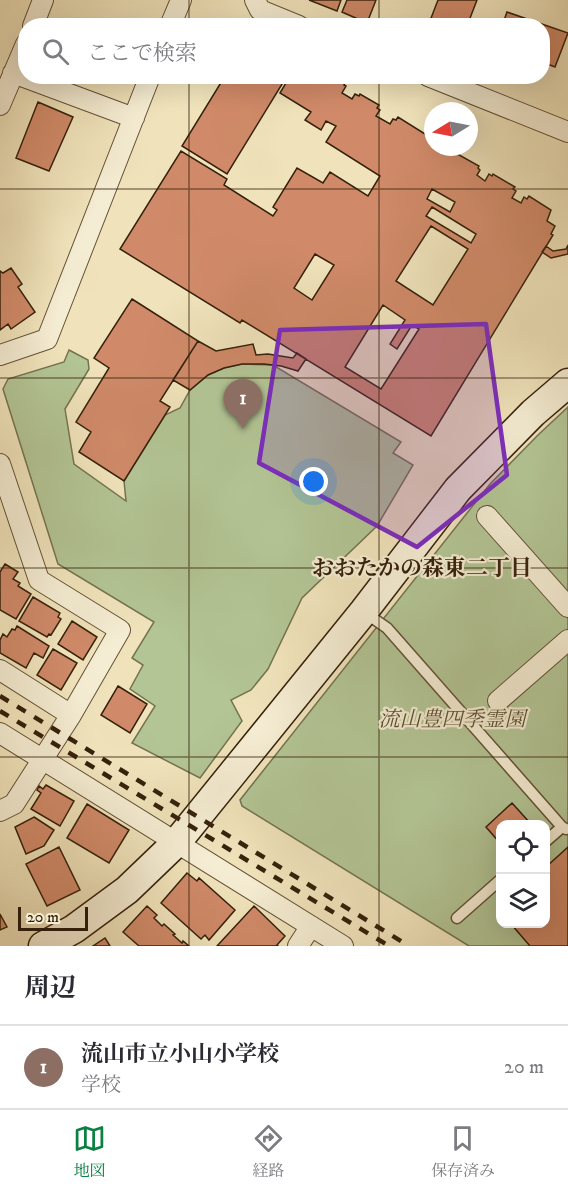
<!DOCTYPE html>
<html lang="ja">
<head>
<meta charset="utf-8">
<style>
  body { margin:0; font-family:"IM FELL DW Pica","Noto Serif JP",serif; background:#f2f2f3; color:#2b2b33 }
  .controls { position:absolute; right:18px; bottom:18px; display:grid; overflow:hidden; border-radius:12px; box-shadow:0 6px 24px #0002 }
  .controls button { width:54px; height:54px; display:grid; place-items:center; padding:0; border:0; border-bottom:2px solid #e1e1e2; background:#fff; color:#2b2b33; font:30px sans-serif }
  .compass { position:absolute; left:424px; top:102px; width:54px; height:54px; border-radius:50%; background:#fff; box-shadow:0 6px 24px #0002; rotate:260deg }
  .scale { position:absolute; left:18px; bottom:15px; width:70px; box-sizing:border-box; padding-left:6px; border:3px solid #35210b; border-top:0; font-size:16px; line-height:21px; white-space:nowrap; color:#35210b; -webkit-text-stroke:4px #f5edd3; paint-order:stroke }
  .you { position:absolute; left:314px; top:482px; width:21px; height:21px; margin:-15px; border:4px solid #fff; border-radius:50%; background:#1a73e8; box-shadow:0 0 0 9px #1a73e833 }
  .badge { display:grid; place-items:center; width:39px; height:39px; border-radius:50%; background:#0b8043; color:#fff; font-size:20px; font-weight:700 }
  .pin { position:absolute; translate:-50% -50px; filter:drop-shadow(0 2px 3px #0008) }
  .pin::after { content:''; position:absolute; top:32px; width:21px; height:18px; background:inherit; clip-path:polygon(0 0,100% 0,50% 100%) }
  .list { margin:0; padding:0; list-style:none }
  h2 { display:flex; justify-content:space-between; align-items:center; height:78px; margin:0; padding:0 24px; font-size:26px }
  h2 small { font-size:20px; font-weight:400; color:#7c7c81 }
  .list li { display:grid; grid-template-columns:39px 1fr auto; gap:18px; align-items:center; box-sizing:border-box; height:84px; padding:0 24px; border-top:2px solid #e1e1e2 }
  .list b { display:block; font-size:22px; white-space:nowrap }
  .list p { margin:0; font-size:20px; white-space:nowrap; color:#7c7c81 }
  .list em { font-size:20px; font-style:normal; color:#7c7c81 }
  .icon { flex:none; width:33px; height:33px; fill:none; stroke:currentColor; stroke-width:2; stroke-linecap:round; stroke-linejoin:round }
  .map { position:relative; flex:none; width:568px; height:946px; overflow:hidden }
  .search { position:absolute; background:#fff; box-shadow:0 6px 24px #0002; left:18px; right:18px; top:18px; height:66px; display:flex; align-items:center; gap:15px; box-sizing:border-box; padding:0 21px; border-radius:24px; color:#7c7c81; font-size:22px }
  .sheet { height:162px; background:#fff }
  nav { display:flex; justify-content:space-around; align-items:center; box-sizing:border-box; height:84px; border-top:2px solid #e1e1e2; background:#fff; font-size:16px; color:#7c7c81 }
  nav a { display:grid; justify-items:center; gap:3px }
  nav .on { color:#0b8043 }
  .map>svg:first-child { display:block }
  .green { fill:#b3c595; stroke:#747350; stroke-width:1.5; fill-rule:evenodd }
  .building { fill:#d08a69; stroke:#35210b; stroke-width:1.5; fill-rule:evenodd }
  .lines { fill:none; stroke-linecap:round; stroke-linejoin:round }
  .lane-casing { stroke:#645237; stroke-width:13 }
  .street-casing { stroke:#645237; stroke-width:22 }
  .secondary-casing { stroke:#35210b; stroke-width:31 }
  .lane { stroke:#f5edd3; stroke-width:10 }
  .street { stroke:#f5edd3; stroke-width:20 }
  .secondary { stroke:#f5edd3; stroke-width:28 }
  .rail { stroke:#35210b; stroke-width:4.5; stroke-dasharray:10 10; stroke-linecap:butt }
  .marked { fill:#7b2cbf; fill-opacity:0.2; stroke:#7b2cbf; stroke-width:4.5; stroke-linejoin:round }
  .grid { fill:none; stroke:#35210b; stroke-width:1.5; stroke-opacity:0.55 }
  .labels { text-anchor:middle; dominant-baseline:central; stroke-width:4.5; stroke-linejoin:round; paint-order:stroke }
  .park-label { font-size:21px; font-style:italic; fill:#5b5234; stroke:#f5edd3 }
  .neighbourhood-label { font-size:22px; font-weight:bold; fill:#35210b; stroke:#f5edd3 }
</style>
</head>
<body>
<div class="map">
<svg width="568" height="946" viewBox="0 0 568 946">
  <rect width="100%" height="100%" fill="#f0e3bb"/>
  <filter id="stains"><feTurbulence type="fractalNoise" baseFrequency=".00333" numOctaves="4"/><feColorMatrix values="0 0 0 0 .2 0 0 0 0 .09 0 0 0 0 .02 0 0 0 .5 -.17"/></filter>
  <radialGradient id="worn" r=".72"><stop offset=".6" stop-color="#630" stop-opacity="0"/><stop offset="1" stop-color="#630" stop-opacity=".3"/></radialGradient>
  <path class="green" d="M69 350 88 360 89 369 65 409 74 464 126 501 124 481 165 415 180 408 190 390 208 375 224 368 242 364 273 365 401 442 393 453 413 465 377 526 302 598 268 669 251 690 231 700 242 721 200 778 132 743 155 706 130 689 143 665 132 658 154 622 58 564 3 389 8 379 64 362Z
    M568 407V946H469L242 806 240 800 490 484 538 435ZM500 824H546V924H500Z"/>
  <path class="building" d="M309 0H341L337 11Z
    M347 0H376L367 23 342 12Z
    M438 0H477L467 26H428Z
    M507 12 568 33 555 67 542 62V26H502Z
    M225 76H287L227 174 182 146Z
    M290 76 303 78 304 76H336L346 82 344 85 346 86 342 93 352 99 355 94 359 96 360 94 379 105 377 108 380 110 376 116 390 124 393 119 396 120 398 117 433 139V147H445L479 166 478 168 480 170 477 175 485 181 489 174 492 176 493 174 515 187 513 189 516 191 512 198 521 203 524 197 527 199 529 196 551 210 547 221 555 226 551 234 553 235 431 436 242 320 240 323 120 249 181 151 227 179 224 185 273 216 277 210 273 207 297 168 323 183 330 172 368 196 380 176 326 142 336 126 326 121 321 130 305 120 311 112 280 93ZM432 189 455 202 450 212 427 199ZM432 207 476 234 471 243 426 216ZM431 226 468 249 433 305 396 281ZM315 254 334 265 312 300 294 288ZM383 305 405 320 390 344 397 349 412 325 419 329 381 389 345 367Z
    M38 102 73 117 49 171 16 158Z
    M568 245V254L551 258 542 252 546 246 553 251 566 249Z
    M11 268 22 284 18 287 35 312 11 329 8 324 0 330V271L3 273Z
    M132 299 198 341 160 401 170 407 124 481 79 452 91 432 76 422 109 368 94 358Z
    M198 341 216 351 253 344 256 355 268 354 293 358 297 353 306 359 298 371 281 366 264 364H242L224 368 208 375 190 390 173 380Z
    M5 564 18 572 13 579 20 583 18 586 31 594 16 619 0 610V572Z
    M33 597 60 613 58 617 61 619 51 635 49 634 47 637 19 621Z
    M72 621 97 637 83 660 58 644Z
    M17 626 49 646 43 658 34 653 26 668 0 653V640L3 634 7 637 12 629 15 630Z
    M53 649 77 663 61 690 37 675Z
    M118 686 147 704 130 733 101 715Z
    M46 785 74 801 60 826 31 809 41 793 37 790 39 786 43 789Z
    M512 803 531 824H500V843L486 827Z
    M87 804 129 830 109 863 67 838Z
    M34 817 54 830 44 846 26 854 15 827Z
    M59 847 80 890 47 906 26 864Z
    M568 847V946H530L511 924H546V867Z
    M187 873 197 881 199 878 235 910 209 940 205 935 201 939 161 903Z
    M147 906 157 915 154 918 162 926 164 924 175 934 173 935 182 943 183 941 189 946H139L123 932Z
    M254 906 285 936 277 945 278 946H217Z
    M0 914 7 927 0 930Z
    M105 938 110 946H93Z"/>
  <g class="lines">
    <g class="lane-casing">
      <path id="lane" d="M364 612 387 628 562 827
        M546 841 562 827 566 829
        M457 918 500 880"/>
    </g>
    <g class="street-casing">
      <path id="street" d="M255 0 260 10 299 26
        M33 26 43 0
        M170 26 181 0
        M13 73 134 118
        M428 76 568 132
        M0 105 26 44
        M0 355 47 339 150 76
        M0 464 39 580 120 630 71 715 14 804 0 811
        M487 516 568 607
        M0 670 71 715
        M498 701 568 640
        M0 733 343 946
        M298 946 311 926"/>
    </g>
    <g class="secondary-casing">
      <path id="secondary" d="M43 946 74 929 127 890 177 842 364 611 458 489 533 413 568 383"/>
    </g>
    <use href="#lane" class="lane"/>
    <use href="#street" class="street"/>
    <use href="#secondary" class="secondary"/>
    <path class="rail" d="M0 696 409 946
      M0 711 389 946"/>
  </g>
  <path class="marked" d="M486 324 507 475 417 547 259 463 280 330Z"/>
  <path class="grid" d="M189 0V26M379 0V26M189 76V946M379 76V946M0 189H568M0 378H568M0 568H568M0 757H568"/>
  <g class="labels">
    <g class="park-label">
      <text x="452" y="720">流山豊四季霊園</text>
    </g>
    <g class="neighbourhood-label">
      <text x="422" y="568">おおたかの森東二丁目</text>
    </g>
  </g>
  <rect width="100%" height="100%" filter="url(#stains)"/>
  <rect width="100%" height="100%" fill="url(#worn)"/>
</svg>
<div class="controls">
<button><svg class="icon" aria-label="locate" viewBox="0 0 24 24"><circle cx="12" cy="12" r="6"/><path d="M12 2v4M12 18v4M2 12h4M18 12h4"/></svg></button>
<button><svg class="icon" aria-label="layers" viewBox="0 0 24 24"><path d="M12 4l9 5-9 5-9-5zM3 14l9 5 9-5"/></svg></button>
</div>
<svg class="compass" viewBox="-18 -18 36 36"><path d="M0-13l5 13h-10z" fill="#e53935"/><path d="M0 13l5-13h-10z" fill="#7c7c81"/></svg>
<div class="scale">20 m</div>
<div class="you"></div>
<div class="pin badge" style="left:243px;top:429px;background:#8d6e63">1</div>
<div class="search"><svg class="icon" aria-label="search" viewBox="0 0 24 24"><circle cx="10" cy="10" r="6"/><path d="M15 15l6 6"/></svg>ここで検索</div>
</div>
<section class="sheet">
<h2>周辺<small></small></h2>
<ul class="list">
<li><span class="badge" style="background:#8d6e63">1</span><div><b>流山市立小山小学校</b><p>学校</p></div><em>20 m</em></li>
</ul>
</section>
<nav>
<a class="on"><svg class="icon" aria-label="map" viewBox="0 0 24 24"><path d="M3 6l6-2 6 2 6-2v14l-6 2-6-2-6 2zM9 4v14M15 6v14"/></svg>地図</a>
<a><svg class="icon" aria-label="directions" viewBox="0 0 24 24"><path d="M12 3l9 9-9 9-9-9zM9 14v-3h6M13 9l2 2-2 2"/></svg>経路</a>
<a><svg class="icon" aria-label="saved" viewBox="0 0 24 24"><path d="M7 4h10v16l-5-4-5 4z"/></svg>保存済み</a>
</nav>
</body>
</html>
